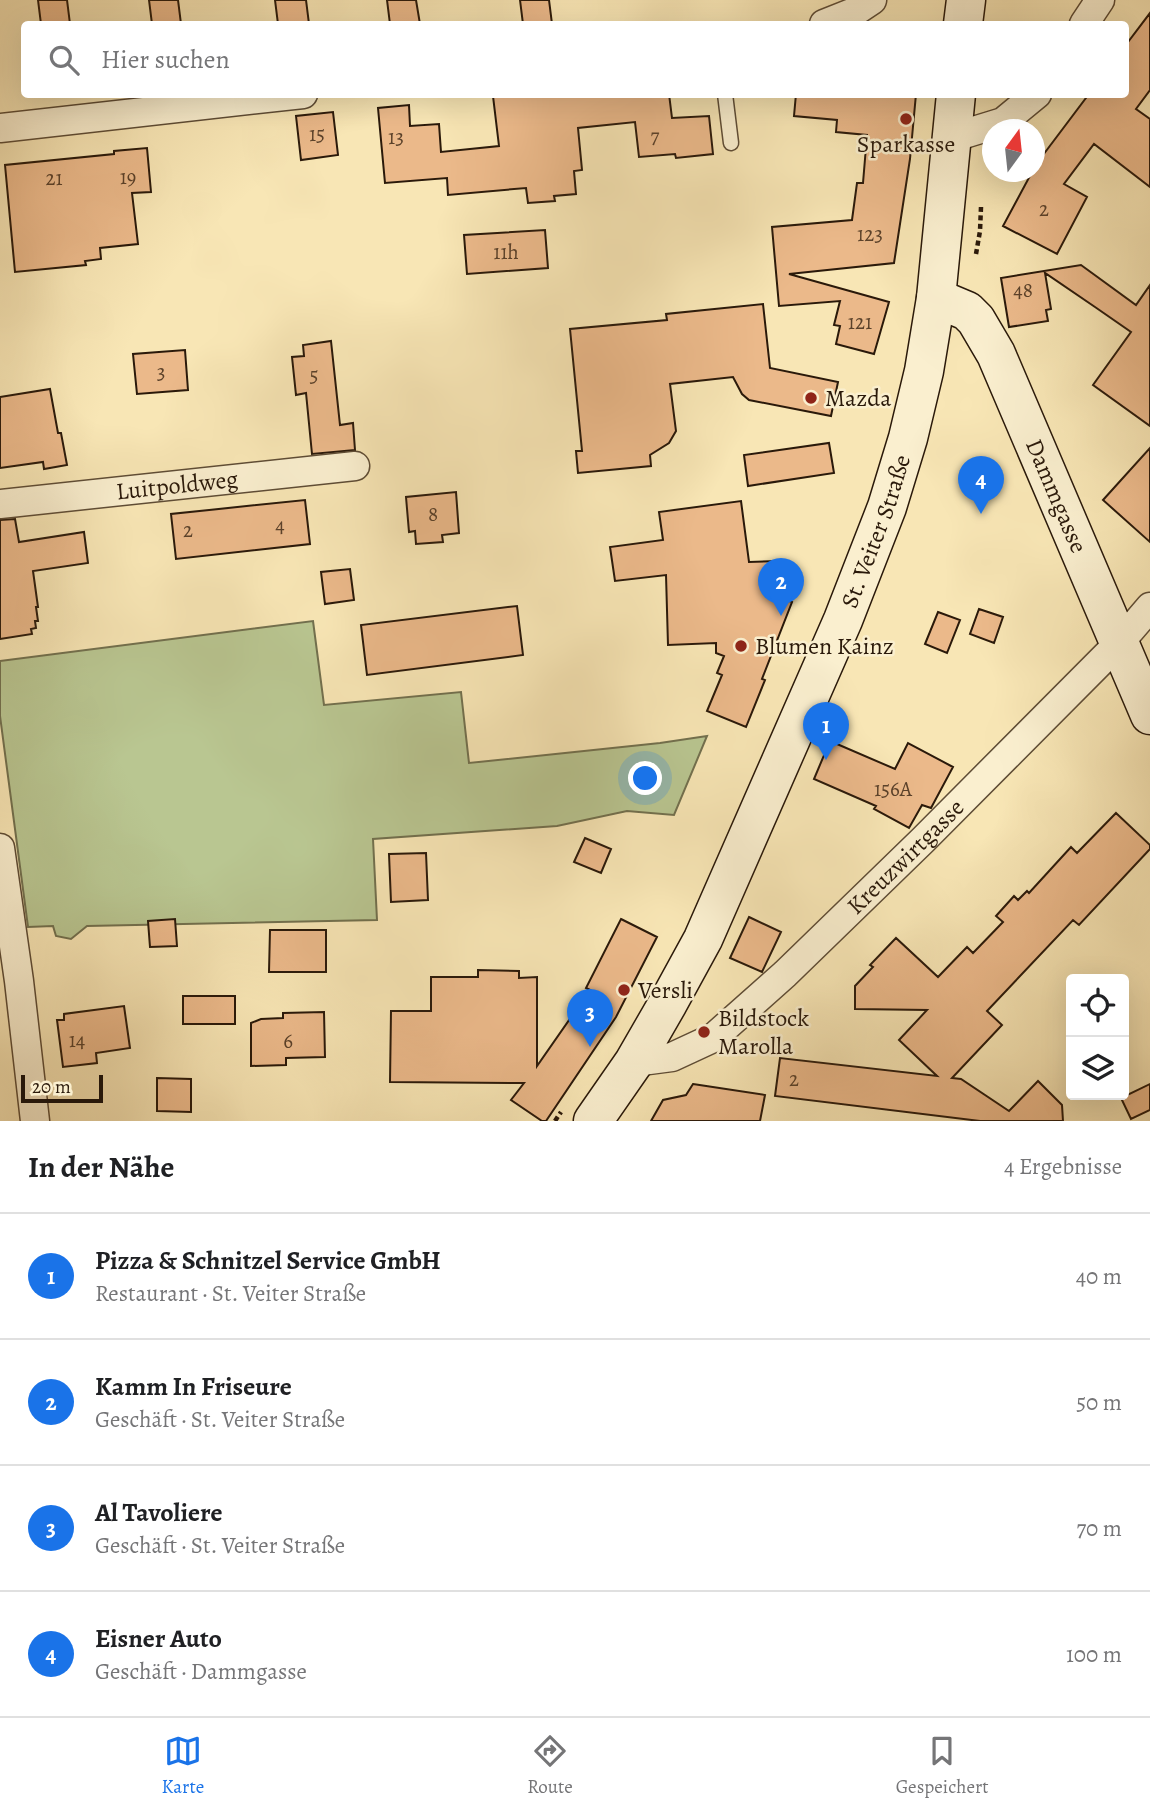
<!DOCTYPE html>
<html lang="de">
<head>
<meta charset="utf-8">
<style>
  body { margin:0; font-family:Alegreya,serif; background:#f2f2f2; color:#202124 }
  .controls { position:absolute; right:21px; bottom:21px; display:grid; overflow:hidden; border-radius:7px; box-shadow:0 7px 28px #0002 }
  .controls button { width:63px; height:63px; display:grid; place-items:center; padding:0; border:0; border-bottom:2px solid #e0e0e0; background:#fff; color:#202124; font:35px sans-serif }
  .compass { position:absolute; left:982px; top:119px; width:63px; height:63px; border-radius:50%; background:#fff; box-shadow:0 7px 28px #0002; rotate:15deg }
  .scale { position:absolute; left:21px; bottom:18px; width:82px; box-sizing:border-box; padding-left:7px; border:4px solid #2a190a; border-top:0; font-size:19px; line-height:24px; white-space:nowrap; color:#2a190a; -webkit-text-stroke:5px #faefcf; paint-order:stroke }
  .you { position:absolute; left:646px; top:779px; width:24px; height:24px; margin:-18px; border:5px solid #fff; border-radius:50%; background:#1a73e8; box-shadow:0 0 0 10px #1a73e833 }
  .badge { display:grid; place-items:center; width:46px; height:46px; border-radius:50%; background:#1a73e8; color:#fff; font-size:23px; font-weight:700 }
  .pin { position:absolute; translate:-50% -58px; filter:drop-shadow(0 2px 4px #0008) }
  .pin::after { content:''; position:absolute; top:37px; width:24px; height:21px; background:inherit; clip-path:polygon(0 0,100% 0,50% 100%) }
  .list { margin:0; padding:0; list-style:none }
  h2 { display:flex; justify-content:space-between; align-items:center; height:91px; margin:0; padding:0 28px; font-size:30px }
  h2 small { font-size:23px; font-weight:400; color:#757577 }
  .list li { display:grid; grid-template-columns:46px 1fr auto; gap:21px; align-items:center; box-sizing:border-box; height:126px; padding:0 28px; border-top:2px solid #e0e0e0 }
  .list b { display:block; font-size:26px; white-space:nowrap }
  .list p { margin:0; font-size:23px; white-space:nowrap; color:#757577 }
  .list em { font-size:23px; font-style:normal; color:#757577 }
  .icon { flex:none; width:38px; height:38px; fill:none; stroke:currentColor; stroke-width:2; stroke-linecap:round; stroke-linejoin:round }
  .map { position:relative; flex:none; width:1150px; height:1121px; overflow:hidden }
  .search { position:absolute; background:#fff; box-shadow:0 7px 28px #0002; left:21px; right:21px; top:21px; height:77px; display:flex; align-items:center; gap:18px; box-sizing:border-box; padding:0 24px; border-radius:7px; color:#757577; font-size:26px }
  .sheet { height:595px; background:#fff }
  nav { display:flex; justify-content:space-around; align-items:center; box-sizing:border-box; height:98px; border-top:2px solid #e0e0e0; background:#fff; font-size:19px; color:#757577 }
  nav a { display:grid; justify-items:center; gap:4px }
  nav .on { color:#1a73e8 }
  .map>svg:first-child { display:block }
  .green { fill:#b9c691; stroke:#72704e; stroke-width:2 }
  .building { fill:#ebb98a; stroke:#2a190a; stroke-width:2 }
  .lines { fill:none; stroke-linecap:round; stroke-linejoin:round }
  .lane-casing { stroke:#5e4c35; stroke-width:17 }
  .street-casing { stroke:#5e4c35; stroke-width:31 }
  .secondary-casing { stroke:#2a190a; stroke-width:41 }
  .path { stroke:#2a190a; stroke-width:4.5; stroke-dasharray:5 3.5; stroke-linecap:butt }
  .lane { stroke:#faefcf; stroke-width:14 }
  .street { stroke:#faefcf; stroke-width:28 }
  .secondary { stroke:#faefcf; stroke-width:38 }
  .poi-dot { fill:#8f2418; stroke:#faefcf; stroke-width:2.5 }
  .labels { text-anchor:middle; dominant-baseline:central; stroke-width:5; stroke-linejoin:round; paint-order:stroke }
  .number-label { font-size:21px; fill:#5a412a }
  .poi-label { font-size:24px; fill:#2a190a; stroke:#faefcf; text-anchor:start }
  .street-label { font-size:24px; fill:#2a190a; stroke:#faefcf }
</style>
</head>
<body>
<div class="map">
<svg width="1150" height="1121" viewBox="0 0 1150 1121">
  <rect width="100%" height="100%" fill="#f8e6b5"/>
  <filter id="stains"><feTurbulence type="fractalNoise" baseFrequency=".00286" numOctaves="4"/><feColorMatrix values="0 0 0 0 .2 0 0 0 0 .09 0 0 0 0 .02 0 0 0 .5 -.17"/></filter>
  <radialGradient id="worn" r=".72"><stop offset=".6" stop-color="#630" stop-opacity="0"/><stop offset="1" stop-color="#630" stop-opacity=".3"/></radialGradient>
  <path class="green" d="M313 621 324 705 461 692 469 763 660 743 707 736 674 815 627 811 557 826 373 839 377 920 87 926 71 939 56 936 53 926 28 927 0 716V661Z"/>
  <path class="building" d="M38 0H67L70 24H41Z
    M149 0H178L181 24H152Z
    M275 0H306L309 24H278Z
    M387 0H416L420 24H390Z
    M520 0H549L552 24H523Z
    M1150 13V90L1136 109 1150 119V187L1094 144 1064 184 1087 197 1057 254 1003 226 1032 172H1034V167L1089 94H1125V46Z
    M509 94H669L672 118 709 116 713 154 676 158 675 154 639 157 635 122 578 128 582 170 574 171 576 194 554 196 555 201 528 203 526 188 448 195 447 178 385 183 378 108 409 105 410 126 439 124 441 152 499 146 493 96Z
    M796 94H916L910 159 894 263 789 274 889 302 874 354 836 344 840 326 834 325 840 301 779 306 772 227 852 220 857 183H863L867 135 836 132 837 120 794 116Z
    M333 112 338 155 301 160 296 116Z
    M147 148 151 192 132 193 138 244 100 248 101 259 85 261 86 265 15 272 5 165 114 154V151Z
    M545 230 548 268 467 274 464 235Z
    M1081 265 1136 305 1150 285V426L1093 385 1131 332 1095 307 1045 273 1051 309 1046 310 1048 321 1009 327 1001 278Z
    M763 304 770 368 838 382 831 416 749 400 742 394 733 377 670 384 676 431 669 443 650 455 651 466 578 473 576 451H582L570 329 667 320 666 314Z
    M331 341 340 425 353 423 355 450 312 454 306 393 296 395 292 357 304 356 303 345Z
    M185 350 188 390 137 394 133 354Z
    M50 389 58 433H61L67 465 44 469 43 462 0 468V397Z
    M829 443 834 473 748 486 744 455Z
    M1150 448V542L1103 500Z
    M456 492 459 533 442 535 443 542 416 544 415 531 409 532 406 497Z
    M305 500 310 544 176 559 171 514Z
    M741 501 749 562 779 561 780 597 792 602 762 679 765 680 746 727 707 711 722 675 717 673 724 656 716 653V643L668 645 666 575 615 581 610 547 663 540 659 512Z
    M15 519 19 542 84 532 88 563 33 571 38 607H36L38 621H35L36 628 31 629 32 634 0 639V520Z
    M350 569 354 600 325 604 321 572Z
    M517 606 523 655 367 675 361 625Z
    M979 609 1003 617 994 643 970 634Z
    M938 612 960 620 947 653 925 644Z
    M830 741 895 769 908 743 953 767 931 808 922 805 909 828 874 809 876 806 814 779Z
    M1116 813 1150 845V849L1079 925 1073 920 987 1011 1002 1025 952 1078 961 1079 1009 1111 1038 1081 1062 1105 1063 1121H980L775 1096 780 1058 937 1076 899 1040 927 1010 855 1009V986L873 967 870 965 896 938 938 977 967 947 973 953 1003 922 996 916 1014 896 1018 900 1027 891 1029 893 1071 847 1077 853Z
    M585 838 611 849 601 873 574 862Z
    M426 853 428 900 391 902 389 854Z
    M749 917 781 932 762 972 730 958Z
    M175 919 177 946 150 947 148 921Z
    M621 919 657 937 616 1017 546 1121H542L511 1100 524 1083 390 1082 391 1011H431V977H478V970L519 971V978L537 977V1066L590 990 586 988Z
    M270 930H326V972H269Z
    M183 996H235V1024H183Z
    M124 1006 130 1048 96 1053 97 1063 63 1067 57 1020H64V1014Z
    M324 1012 325 1057 286 1058V1065L251 1066V1023L261 1019 283 1018V1013Z
    M157 1078 191 1079V1112L157 1111Z
    M693 1084 765 1095 760 1121H651L663 1100 686 1095Z
    M1150 1084V1110L1131 1119 1121 1098Z"/>
  <g class="lines">
    <g class="lane-casing">
      <path id="lane" d="M725 94 731 143"/>
    </g>
    <g class="street-casing">
      <g id="street">
        <path d="M824 24 854 12 872 0"/>
        <path d="M1084 24 1100 0"/>
        <path d="M0 128 303 94"/>
        <path d="M951 138 1003 122 1037 94"/>
        <path id="s1" d="M0 504 355 466"/>
        <path d="M0 848 19 981 35 1121"/>
        <path id="s2" d="M634 1062 672 1057 713 1038 785 974 923 840 1120 642 1150 607"/>
      </g>
    </g>
    <g class="secondary-casing">
      <g id="secondary">
        <path d="M963 24 966 0"/>
        <path id="s3" d="M936 298 967 311 976 320 996 354 1150 715"/>
        <path id="s4" d="M593 1121 634 1062 668 1003 703 939 843 620 887 507 908 438 924 371 936 298 956 94"/>
      </g>
    </g>
    <path class="path" d="M976 254 980 231 981 207
      M555 1121 561 1112"/>
    <use href="#lane" class="lane"/>
    <use href="#street" class="street"/>
    <use href="#secondary" class="secondary"/>
  </g>
  <g class="poi-dot">
    <circle cx="906" cy="119" r="7"/>
    <circle cx="811" cy="398" r="7"/>
    <circle cx="741" cy="646" r="7"/>
    <circle cx="624" cy="990" r="7"/>
    <circle cx="704" cy="1032" r="7"/>
  </g>
  <g class="labels">
    <g class="number-label">
      <text x="317" y="134">15</text>
      <text x="655" y="136">7</text>
      <text x="396" y="137">13</text>
      <text x="128" y="177">19</text>
      <text x="54" y="178">21</text>
      <text x="1044" y="209">2</text>
      <text x="870" y="234">123</text>
      <text x="506" y="252">11h</text>
      <text x="1023" y="290">48</text>
      <text x="860" y="322">121</text>
      <text x="161" y="372">3</text>
      <text x="314" y="375">5</text>
      <text x="433" y="514">8</text>
      <text x="280" y="525">4</text>
      <text x="188" y="530">2</text>
      <text x="893" y="789">156A</text>
      <text x="77" y="1040">14</text>
      <text x="288" y="1041">6</text>
      <text x="794" y="1079">2</text>
    </g>
    <g class="poi-label">
      <text x="906" y="144" text-anchor="middle">Sparkasse</text>
      <text x="825" y="398">Mazda</text>
      <text x="755" y="646">Blumen Kainz</text>
      <text x="638" y="990">Versli</text>
      <text x="718" y="1018">Bildstock<tspan x="718" dy="28">Marolla</tspan></text>
    </g>
    <g class="street-label">
      <text stroke="none"><textPath href="#s1" startOffset="178">Luitpoldweg</textPath></text>
      <text stroke="none"><textPath href="#s3" startOffset="240">Dammgasse</textPath></text>
      <text stroke="none"><textPath href="#s4" startOffset="656">St. Veiter Straße</textPath></text>
      <text stroke="none"><textPath href="#s2" startOffset="348">Kreuzwirtgasse</textPath></text>
    </g>
  </g>
  <rect width="100%" height="100%" filter="url(#stains)"/>
  <rect width="100%" height="100%" fill="url(#worn)"/>
</svg>
<div class="controls">
<button><svg class="icon" aria-label="locate" viewBox="0 0 24 24"><circle cx="12" cy="12" r="6"/><path d="M12 2v4M12 18v4M2 12h4M18 12h4"/></svg></button>
<button><svg class="icon" aria-label="layers" viewBox="0 0 24 24"><path d="M12 4l9 5-9 5-9-5zM3 14l9 5 9-5"/></svg></button>
</div>
<svg class="compass" viewBox="-18 -18 36 36"><path d="M0-13l5 13h-10z" fill="#e53935"/><path d="M0 13l5-13h-10z" fill="#757577"/></svg>
<div class="scale">20 m</div>
<div class="you"></div>
<div class="pin badge" style="left:826px;top:760px">1</div>
<div class="pin badge" style="left:781px;top:616px">2</div>
<div class="pin badge" style="left:590px;top:1047px">3</div>
<div class="pin badge" style="left:981px;top:514px">4</div>
<div class="search"><svg class="icon" aria-label="search" viewBox="0 0 24 24"><circle cx="10" cy="10" r="6"/><path d="M15 15l6 6"/></svg>Hier suchen</div>
</div>
<section class="sheet">
<h2>In der Nähe<small>4 Ergebnisse</small></h2>
<ul class="list">
<li><span class="badge">1</span><div><b>Pizza &amp; Schnitzel Service GmbH</b><p>Restaurant · St. Veiter Straße</p></div><em>40 m</em></li>
<li><span class="badge">2</span><div><b>Kamm In Friseure</b><p>Geschäft · St. Veiter Straße</p></div><em>50 m</em></li>
<li><span class="badge">3</span><div><b>Al Tavoliere</b><p>Geschäft · St. Veiter Straße</p></div><em>70 m</em></li>
<li><span class="badge">4</span><div><b>Eisner Auto</b><p>Geschäft · Dammgasse</p></div><em>100 m</em></li>
</ul>
</section>
<nav>
<a class="on"><svg class="icon" aria-label="map" viewBox="0 0 24 24"><path d="M3 6l6-2 6 2 6-2v14l-6 2-6-2-6 2zM9 4v14M15 6v14"/></svg>Karte</a>
<a><svg class="icon" aria-label="directions" viewBox="0 0 24 24"><path d="M12 3l9 9-9 9-9-9zM9 14v-3h6M13 9l2 2-2 2"/></svg>Route</a>
<a><svg class="icon" aria-label="saved" viewBox="0 0 24 24"><path d="M7 4h10v16l-5-4-5 4z"/></svg>Gespeichert</a>
</nav>
</body>
</html>
